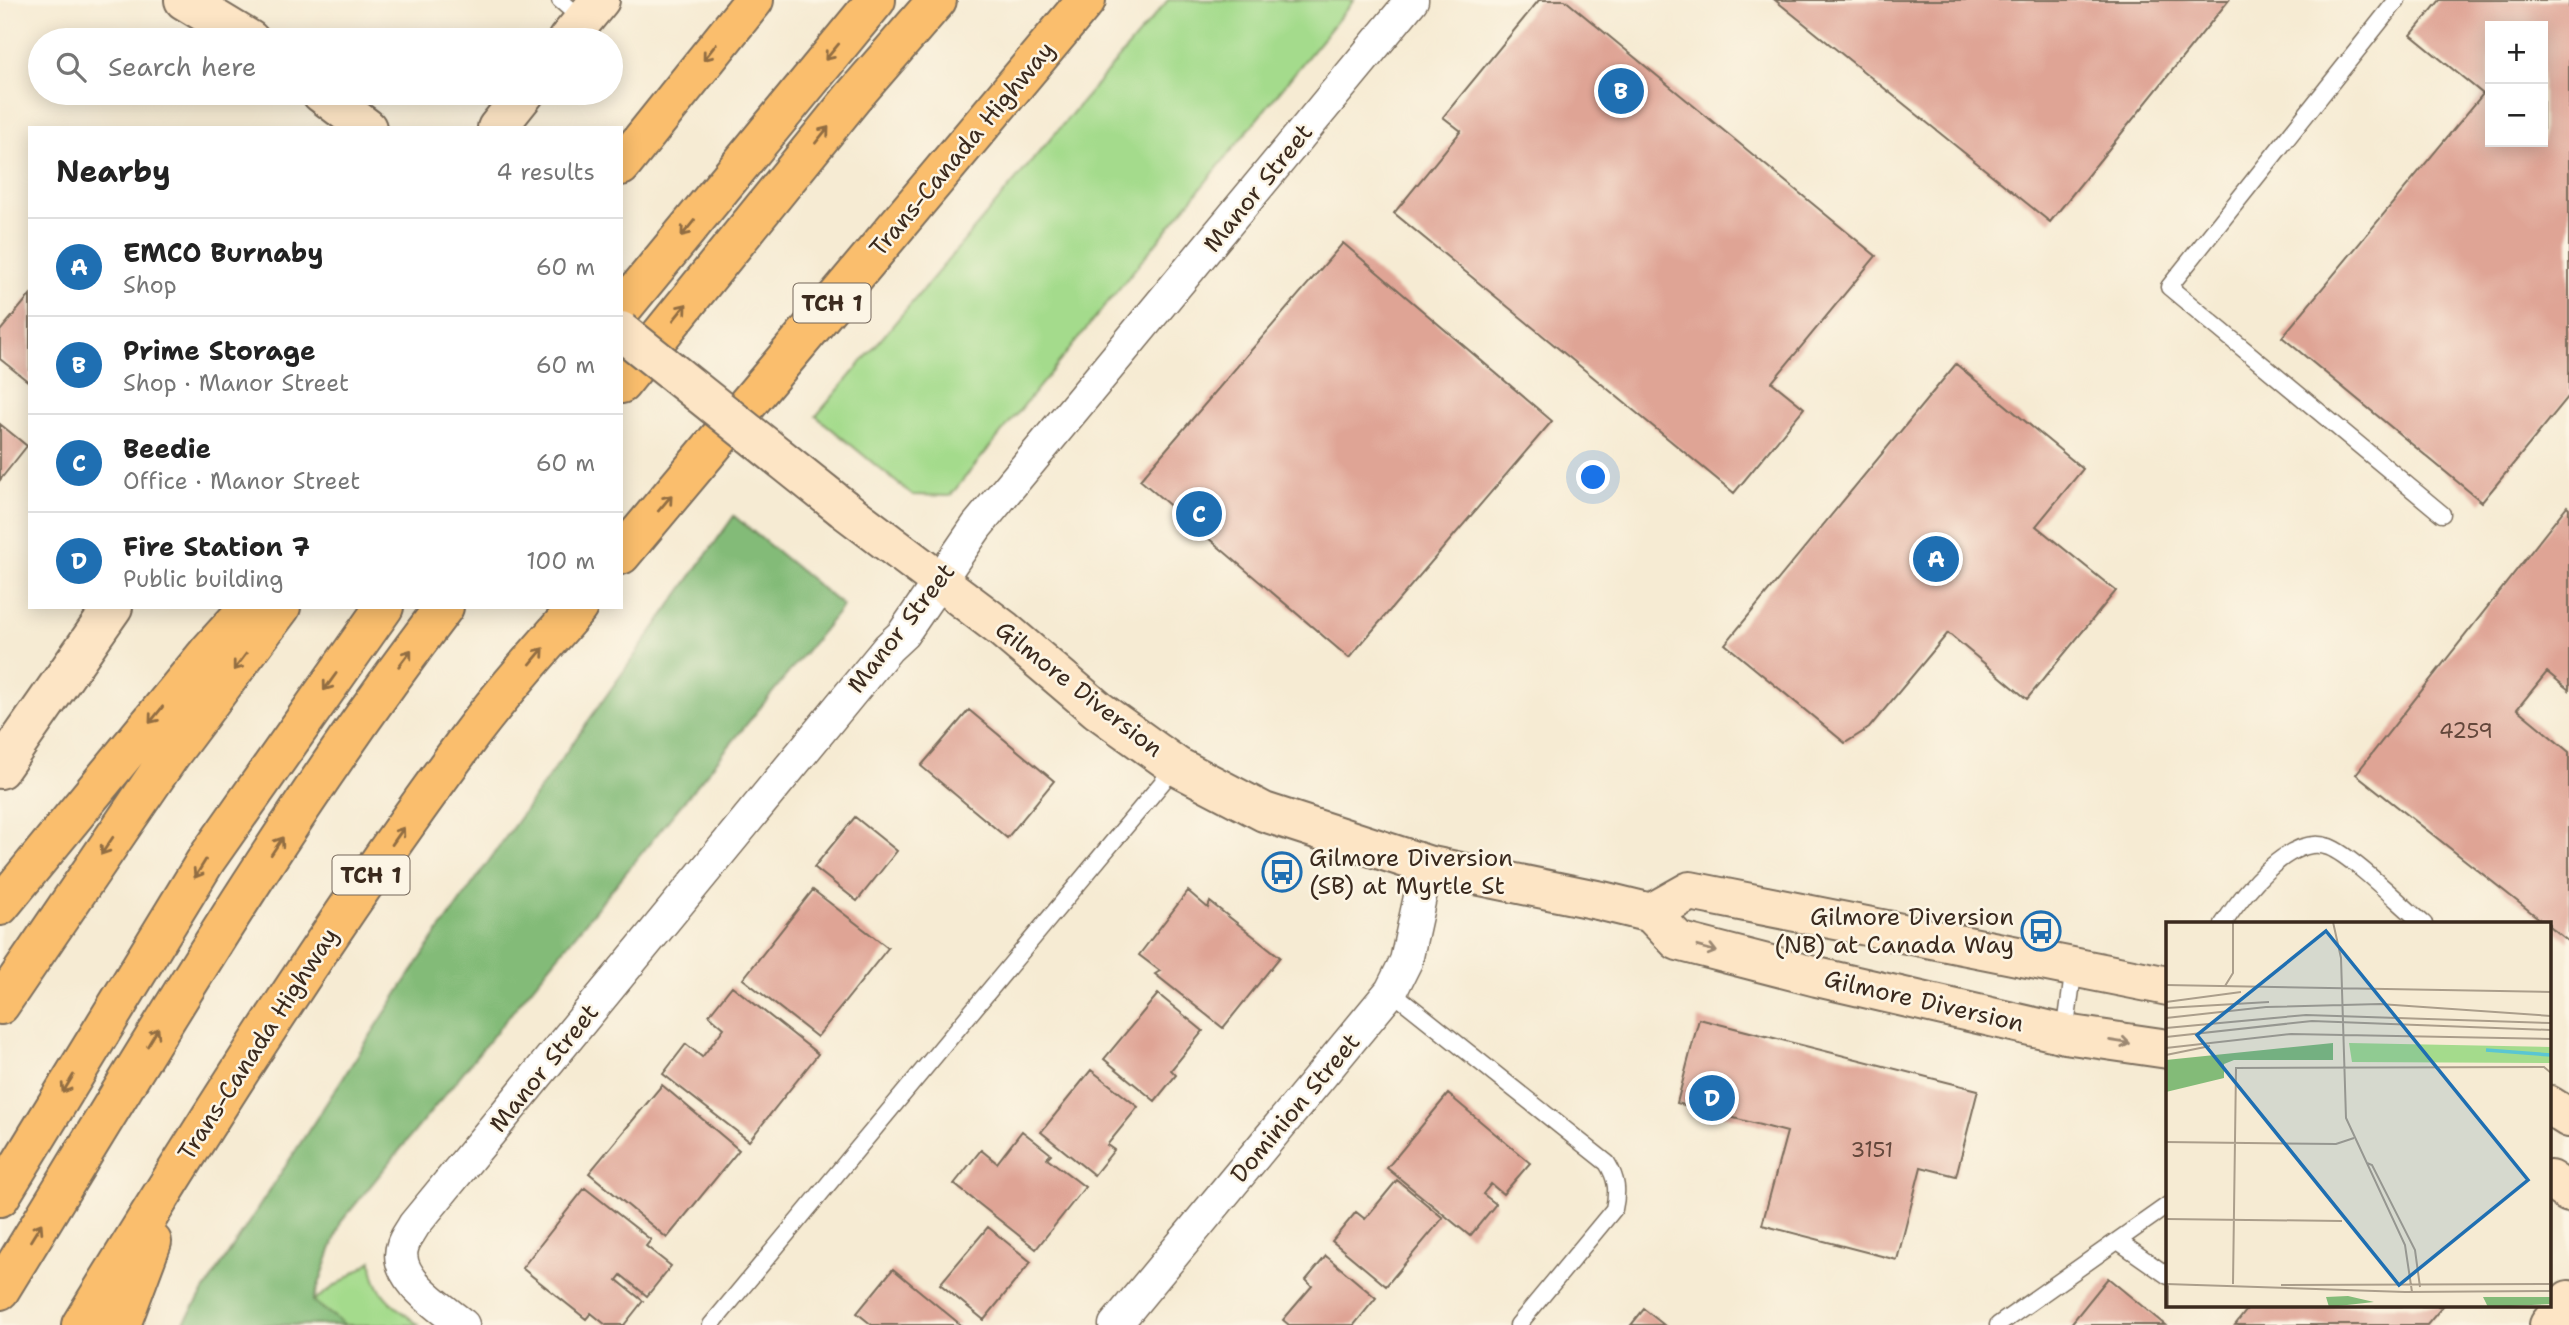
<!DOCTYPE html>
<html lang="en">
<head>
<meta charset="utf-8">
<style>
  body { margin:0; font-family:"Shantell Sans",sans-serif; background:#f6f6f6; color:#222 }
  .controls { position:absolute; right:21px; top:21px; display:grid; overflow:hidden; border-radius:0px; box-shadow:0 4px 18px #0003 }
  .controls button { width:63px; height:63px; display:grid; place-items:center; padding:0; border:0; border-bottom:2px solid #e0e0e0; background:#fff; color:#222; font:35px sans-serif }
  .you { position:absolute; left:1594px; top:478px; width:24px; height:24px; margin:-18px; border:5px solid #fff; border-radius:50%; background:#1a73e8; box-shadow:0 0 0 10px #1a73e833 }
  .badge { display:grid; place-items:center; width:46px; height:46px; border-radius:50%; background:#1f6fb2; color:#fff; font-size:23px; font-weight:700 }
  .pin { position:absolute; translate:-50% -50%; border:4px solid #fff; box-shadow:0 2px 7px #0006 }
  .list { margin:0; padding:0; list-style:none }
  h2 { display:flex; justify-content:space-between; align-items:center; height:91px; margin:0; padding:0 28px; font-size:30px }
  h2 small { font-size:23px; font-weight:400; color:#767676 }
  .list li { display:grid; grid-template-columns:46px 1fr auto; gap:21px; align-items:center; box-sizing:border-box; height:98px; padding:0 28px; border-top:2px solid #e0e0e0 }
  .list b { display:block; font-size:26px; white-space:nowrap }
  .list p { margin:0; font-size:23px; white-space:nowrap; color:#767676 }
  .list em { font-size:23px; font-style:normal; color:#767676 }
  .icon { flex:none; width:38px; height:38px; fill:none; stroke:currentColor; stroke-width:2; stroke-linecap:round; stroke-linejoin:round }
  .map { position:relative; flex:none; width:2569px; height:1325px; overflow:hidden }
  .search { position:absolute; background:#fff; box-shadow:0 4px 18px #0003; left:28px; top:28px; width:595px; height:77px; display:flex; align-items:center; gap:18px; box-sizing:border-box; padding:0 24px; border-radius:38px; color:#767676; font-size:26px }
  .panel { position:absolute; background:#fff; box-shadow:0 4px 18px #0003; left:28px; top:126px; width:595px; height:483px; border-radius:0px }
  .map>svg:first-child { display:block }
  .green { fill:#a4db8c; stroke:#708255; stroke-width:2 }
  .forest { fill:#83bb78; stroke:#5f724b; stroke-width:2 }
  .building { fill:#dfa495; fill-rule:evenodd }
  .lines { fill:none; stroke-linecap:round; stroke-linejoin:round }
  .lane-casing { stroke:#7c6e5d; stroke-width:19 }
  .street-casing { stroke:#7c6e5d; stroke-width:35 }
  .secondary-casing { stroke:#7c6e5d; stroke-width:42 }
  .highway-casing { stroke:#7c6e5d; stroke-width:42 }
  .lane { stroke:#fff; stroke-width:16 }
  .street { stroke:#fff; stroke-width:32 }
  .secondary { stroke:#fde5c5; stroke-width:38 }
  .highway { stroke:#fabe6d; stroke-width:38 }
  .secondary-bridge-casing { stroke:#7c6e5d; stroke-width:42; stroke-linecap:butt }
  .secondary-bridge { stroke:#fde5c5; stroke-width:38 }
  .oneway { stroke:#916d42 }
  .oneway2 { stroke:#9c8872 }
  .labels { text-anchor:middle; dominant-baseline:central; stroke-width:5; stroke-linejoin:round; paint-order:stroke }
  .number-label { font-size:21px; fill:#64483c }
  .shield { fill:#fcf5e5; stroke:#75675a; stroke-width:2 }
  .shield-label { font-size:23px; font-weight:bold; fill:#3b2a1e }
  .street-label { font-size:24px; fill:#3b2a1e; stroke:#fcf5e5 }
  .poi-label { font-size:24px; fill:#3b2a1e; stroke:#fcf5e5; text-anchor:start }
  .inset-river { fill:none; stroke:#5ac6d3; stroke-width:3.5 }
  .inset-road { fill:none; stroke:#ab9e8b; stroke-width:2 }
  .view { fill:#1f6fb2; fill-opacity:0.15; stroke:#1f6fb2; stroke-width:3.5 }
  .inset-edge { fill:none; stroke:#3b2a1e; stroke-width:3.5 }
</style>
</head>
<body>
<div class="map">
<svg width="2569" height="1325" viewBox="0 0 2569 1325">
  <rect width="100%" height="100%" fill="#fcf5e5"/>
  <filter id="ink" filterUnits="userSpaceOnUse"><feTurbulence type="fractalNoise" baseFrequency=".0143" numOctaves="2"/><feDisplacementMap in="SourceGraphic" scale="14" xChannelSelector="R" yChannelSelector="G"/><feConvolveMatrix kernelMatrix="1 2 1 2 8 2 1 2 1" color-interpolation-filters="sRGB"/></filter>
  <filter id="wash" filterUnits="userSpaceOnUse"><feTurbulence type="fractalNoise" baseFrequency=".00686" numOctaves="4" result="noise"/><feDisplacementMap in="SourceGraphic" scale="28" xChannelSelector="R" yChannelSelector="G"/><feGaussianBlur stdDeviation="1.57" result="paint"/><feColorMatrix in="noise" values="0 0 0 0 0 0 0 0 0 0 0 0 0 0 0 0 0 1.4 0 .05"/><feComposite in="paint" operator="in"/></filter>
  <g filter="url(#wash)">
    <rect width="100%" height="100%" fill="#f6ebd3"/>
    <path class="green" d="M1168 0H1354L950 496 912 495 816 416Z
      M372 1261C372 1293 396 1307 419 1325H297L313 1301Z"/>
    <path class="forest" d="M734 516 843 606 341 1222 313 1301 345 1325H182L432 941Z"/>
    <g id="blocks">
      <path class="building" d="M1539 0H1565L1876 256 1772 382 1804 408 1734 493 1394 213 1461 131 1443 117Z
        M1775 0H2229L2050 222Z
        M2440 0H2569V396L2482 502 2282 337 2483 94 2411 35ZM2490 26H2543V142H2490Z
        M1343 243 1552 421 1349 658 1140 480Z
        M30 295V383L0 359V331Z
        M1956 364 2083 469 2036 526 2116 591 2027 699 1948 633 1869 728 1845 743 1725 644Z
        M0 424 27 446 0 480Z
        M2567 506 2569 508V690L2547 672 2517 709 2569 752V942L2550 927V924H2546L2356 774Z
        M969 710 1054 781 1007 838 921 766Z
        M855 817 897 851 857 901 814 867Z
        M813 890 888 948 817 1037 743 979Z
        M1188 891 1208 908 1210 902 1280 957 1223 1028 1155 974 1160 971 1139 955Z
        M732 986 818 1054 749 1141 663 1074 686 1044 702 1057 713 1043 724 1028 709 1015Z
        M1158 994 1203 1031 1171 1070 1176 1075 1155 1101 1104 1059Z
        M1699 1019 1978 1090 1956 1176 1921 1167 1897 1260 1762 1225 1787 1132 1677 1103Z
        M1091 1070 1138 1107 1107 1145 1114 1150 1094 1175 1041 1132Z
        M662 1085 739 1150 667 1238 589 1173Z
        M1448 1094 1530 1163 1503 1194 1491 1184 1483 1194 1496 1204 1470 1236 1387 1168Z
        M1022 1131 1051 1154 1047 1158 1085 1187 1036 1249 954 1184 981 1150 997 1163Z
        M1397 1180 1443 1218 1386 1286 1332 1241 1356 1212 1365 1219Z
        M585 1188 651 1240 646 1246 671 1266 647 1296 621 1275 617 1280 643 1301 624 1325H606L591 1313 586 1319 522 1268Z
        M988 1227 1031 1262 984 1320 940 1284Z
        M1326 1256 1376 1298 1354 1325H1289L1283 1320 1312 1286 1306 1280Z
        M893 1269 961 1325H872L857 1313Z
        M2108 1278 2165 1325H2070Z
        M2250 1306H2443L2427 1325H2235Z
        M1644 1309 1664 1325H1631Z"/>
    </g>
  </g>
  <g filter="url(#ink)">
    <use href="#blocks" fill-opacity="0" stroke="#7c6e5d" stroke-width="2"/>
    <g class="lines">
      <g class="lane-casing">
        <path id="lane" d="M560 0 583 20
          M2397 0 2169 287 2442 514
          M2223 924C2241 897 2289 832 2329 847 2352 856 2402 906 2424 924
          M1391 991 1607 1163C1617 1179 1618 1191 1614 1209L1518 1325
          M2065 1034 2074 967
          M2118 1241 2168 1276
          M711 1325 1176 766
          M1998 1325 2168 1205"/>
      </g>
      <g class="street-casing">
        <path id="street" d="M463 1325C442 1308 391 1277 403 1245 405 1238 411 1231 414 1225L888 648 903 634 977 526 1412 0
          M1115 1325 1391 991 1406 961 1427 865"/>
      </g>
      <g class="secondary-casing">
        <path id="secondary" d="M184 0 250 40
          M567 40 600 0
          M321 93 367 128
          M497 128 525 93
          M844 509 1004 630 1098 710 1176 766 1264 812 1427 865 1602 901 1651 913 1678 941 1817 977 2065 1034 2168 1049
          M0 769 113 607
          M1651 913 1690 891 2168 986
          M2550 1106 2569 1118
          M2550 1180 2569 1193
          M2549 1325 2569 1300"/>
      </g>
      <g class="highway-casing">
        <path id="highway" d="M621 166 754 0
          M621 310 876 0
          M621 384 853 97 937 0
          M621 555 1086 0
          M0 906 210 650 249 607
          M0 1005 171 754 281 607
          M0 1197 206 860 384 607
          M0 1290C142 1059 279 823 444 607
          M81 1325C204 1125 329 926 469 737 502 692 541 650 578 607
          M121 1325 152 1242"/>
      </g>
      <use href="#lane" class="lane"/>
      <use href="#street" class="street"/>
      <use href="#secondary" class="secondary"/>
      <use href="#highway" class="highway"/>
      <g class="secondary-bridge-casing">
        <path id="secondary-bridge" d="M621 331 844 509"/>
      </g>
      <use href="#secondary-bridge" class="secondary-bridge"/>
    </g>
    <defs><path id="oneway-shaft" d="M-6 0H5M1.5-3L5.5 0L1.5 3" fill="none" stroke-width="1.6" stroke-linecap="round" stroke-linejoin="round" transform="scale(1.75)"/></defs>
    <g class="oneway">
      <use href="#oneway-shaft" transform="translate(710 52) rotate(128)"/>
      <use href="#oneway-shaft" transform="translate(832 52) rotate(130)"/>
      <use href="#oneway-shaft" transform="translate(822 135) rotate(-51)"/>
      <use href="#oneway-shaft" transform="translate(688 228) rotate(129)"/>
      <use href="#oneway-shaft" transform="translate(680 312) rotate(-51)"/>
      <use href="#oneway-shaft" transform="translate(665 503) rotate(-50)"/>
      <use href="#oneway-shaft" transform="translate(537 656) rotate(-50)"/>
      <use href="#oneway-shaft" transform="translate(405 658) rotate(-53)"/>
      <use href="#oneway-shaft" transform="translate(240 662) rotate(127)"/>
      <use href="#oneway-shaft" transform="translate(330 682) rotate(126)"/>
      <use href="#oneway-shaft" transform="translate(156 715) rotate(129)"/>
      <use href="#oneway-shaft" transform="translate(398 836) rotate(-55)"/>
      <use href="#oneway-shaft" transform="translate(107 846) rotate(124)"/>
      <use href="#oneway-shaft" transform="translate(277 846) rotate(-56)"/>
      <use href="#oneway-shaft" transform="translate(200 869) rotate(122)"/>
      <use href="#oneway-shaft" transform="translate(153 1037) rotate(-59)"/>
      <use href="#oneway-shaft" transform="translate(68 1084) rotate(121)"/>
      <use href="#oneway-shaft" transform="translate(36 1232) rotate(-58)"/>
    </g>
    <g class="oneway2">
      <use href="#oneway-shaft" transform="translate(1707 949) rotate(15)"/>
      <use href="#oneway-shaft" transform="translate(2120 1042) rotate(9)"/>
    </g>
  </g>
  <defs>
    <g id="bus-ring" transform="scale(2.0125)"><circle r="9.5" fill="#fcf5e5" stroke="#1f6fb2" stroke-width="1.5"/><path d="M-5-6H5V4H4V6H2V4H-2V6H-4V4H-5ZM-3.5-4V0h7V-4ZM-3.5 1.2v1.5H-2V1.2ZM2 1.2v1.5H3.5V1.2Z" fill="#1f6fb2"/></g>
  </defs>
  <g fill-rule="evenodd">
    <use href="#bus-ring" x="1282" y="872"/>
    <use href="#bus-ring" x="2041" y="931"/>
  </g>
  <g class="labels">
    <g class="number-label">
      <text x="2466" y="731">4259</text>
      <text x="1872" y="1150">3151</text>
    </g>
    <g class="shield">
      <rect x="793.5" y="283.5" width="77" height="39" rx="5"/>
      <rect x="332.5" y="855.5" width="77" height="39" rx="5"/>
    </g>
    <g class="shield-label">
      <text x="832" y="303">TCH 1</text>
      <text x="371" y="875">TCH 1</text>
    </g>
    <g class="street-label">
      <text transform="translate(962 149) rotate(-50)">Trans-Canada Highway</text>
      <text transform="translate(1258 188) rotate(-51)">Manor Street</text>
      <text transform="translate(901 628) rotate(-52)">Manor Street</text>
      <text transform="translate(1079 689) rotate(38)">Gilmore Diversion</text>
      <text transform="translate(1924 1001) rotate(13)">Gilmore Diversion</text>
      <text transform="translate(258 1044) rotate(-57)">Trans-Canada Highway</text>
      <text transform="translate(544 1068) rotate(-51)">Manor Street</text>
      <text transform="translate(1295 1108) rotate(-50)">Dominion Street</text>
    </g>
    <g class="poi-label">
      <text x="1309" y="858">Gilmore Diversion<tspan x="1309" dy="28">(SB) at Myrtle St</tspan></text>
      <text x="2014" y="917" text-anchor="end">Gilmore Diversion<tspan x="2014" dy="28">(NB) at Canada Way</tspan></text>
    </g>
  </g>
  <g transform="translate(2166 922)">
    <rect width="385" height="385" fill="#f6ebd3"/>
    <path d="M183 121 385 125V141L186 140Z" fill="#a4db8c"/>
    <path d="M167 121V138H68L58 142V156L0 170V138ZM182 374 208 380 163 385 160 375ZM317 375H385V382L322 385Z" fill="#83bb78"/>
    <path class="inset-river" d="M320 128 385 133"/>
    <path class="inset-road" d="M167 0 175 36 180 196 239 323 246 370M0 63 385 70M59 64 67 51V0M0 80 75 70M0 86 103 80M0 96 100 85 214 82 385 94M0 106 140 93 385 101M0 115 146 99 385 108M0 126 125 112 385 117M0 133 44 124M0 220 170 222 188 216M201 241 206 243 249 328 254 365M0 297 176 299M0 362 239 370 385 369M67 362 70 146 378 145 385 151M115 363 385 362M384 369 385 166M2 385V362"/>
    <path class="view" d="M160 9 362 258 233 363 31 113Z"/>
    <rect width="385" height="385" class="inset-edge"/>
  </g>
</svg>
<div class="controls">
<button>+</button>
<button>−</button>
</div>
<div class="you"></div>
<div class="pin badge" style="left:1936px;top:559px">A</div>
<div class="pin badge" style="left:1621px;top:91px">B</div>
<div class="pin badge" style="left:1199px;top:514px">C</div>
<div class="pin badge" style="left:1712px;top:1098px">D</div>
<div class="search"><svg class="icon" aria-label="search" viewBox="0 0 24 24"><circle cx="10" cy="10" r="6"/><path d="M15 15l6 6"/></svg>Search here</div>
<section class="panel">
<h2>Nearby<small>4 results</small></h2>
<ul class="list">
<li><span class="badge">A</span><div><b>EMCO Burnaby</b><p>Shop</p></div><em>60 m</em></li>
<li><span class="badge">B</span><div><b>Prime Storage</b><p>Shop · Manor Street</p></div><em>60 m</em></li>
<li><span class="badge">C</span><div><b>Beedie</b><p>Office · Manor Street</p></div><em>60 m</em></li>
<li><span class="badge">D</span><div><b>Fire Station 7</b><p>Public building</p></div><em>100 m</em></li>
</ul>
</section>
</div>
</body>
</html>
